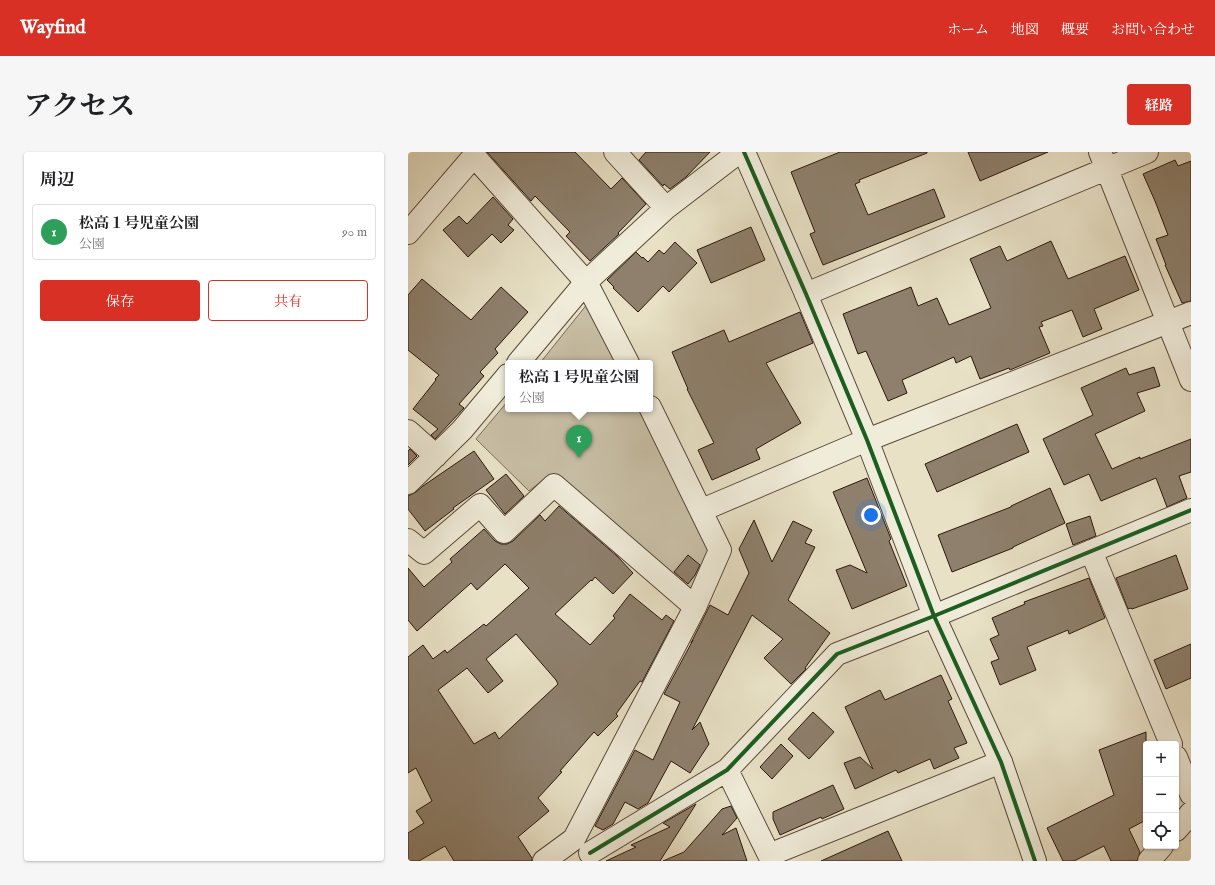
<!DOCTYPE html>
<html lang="ja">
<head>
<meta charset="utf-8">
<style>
  body { margin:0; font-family:"IM FELL English","Noto Serif JP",serif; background:#f6f6f6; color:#202124 }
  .controls { position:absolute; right:12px; bottom:12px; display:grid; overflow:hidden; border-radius:4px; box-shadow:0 1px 3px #0004 }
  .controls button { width:36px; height:36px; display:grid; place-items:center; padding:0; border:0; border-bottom:1px solid #e0e0e0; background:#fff; color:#202124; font:20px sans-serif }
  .you { position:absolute; left:463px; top:363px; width:14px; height:14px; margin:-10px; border:3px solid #fff; border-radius:50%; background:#1a73e8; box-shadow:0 0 0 6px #1a73e833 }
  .badge { display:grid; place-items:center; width:26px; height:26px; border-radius:50%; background:#d93025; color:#fff; font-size:13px; font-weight:700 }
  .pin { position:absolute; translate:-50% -33px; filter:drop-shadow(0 1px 2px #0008) }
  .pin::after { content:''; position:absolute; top:21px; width:14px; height:12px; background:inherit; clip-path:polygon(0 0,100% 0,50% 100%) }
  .popup { position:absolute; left:97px; top:208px; width:148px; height:52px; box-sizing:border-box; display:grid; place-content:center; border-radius:4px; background:#fff; filter:drop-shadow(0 1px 3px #0005); font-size:13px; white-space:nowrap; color:#757577 }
  .popup b { font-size:15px; color:#202124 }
  .popup::after { content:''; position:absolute; left:50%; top:100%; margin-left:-8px; border:8px solid transparent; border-top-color:#fff }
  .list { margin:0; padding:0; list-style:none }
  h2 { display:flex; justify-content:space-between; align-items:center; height:52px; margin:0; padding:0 16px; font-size:17px }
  h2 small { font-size:13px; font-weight:400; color:#757577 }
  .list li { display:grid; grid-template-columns:26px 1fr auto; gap:12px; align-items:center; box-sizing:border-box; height:56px; margin:0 8px 8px; padding:0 8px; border:1px solid #e0e0e0; border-radius:4px }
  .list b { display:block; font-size:15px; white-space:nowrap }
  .list p { margin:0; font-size:13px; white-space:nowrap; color:#757577 }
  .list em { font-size:13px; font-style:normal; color:#757577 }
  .actions { display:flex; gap:8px; padding:12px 16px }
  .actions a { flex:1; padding:9px 0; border:1px solid #d93025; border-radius:4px; text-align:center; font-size:14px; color:#d93025 }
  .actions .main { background:#d93025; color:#fff }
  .icon { flex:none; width:22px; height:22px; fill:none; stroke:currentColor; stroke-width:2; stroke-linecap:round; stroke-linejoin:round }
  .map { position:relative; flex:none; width:783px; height:709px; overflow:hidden; border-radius:4px }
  header { display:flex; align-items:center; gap:24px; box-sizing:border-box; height:56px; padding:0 20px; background:#d93025; color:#fff }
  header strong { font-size:19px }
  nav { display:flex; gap:22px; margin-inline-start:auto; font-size:14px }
  .intro { display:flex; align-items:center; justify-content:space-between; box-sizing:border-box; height:96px; padding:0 24px }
  h1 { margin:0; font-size:28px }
  .button { padding:10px 18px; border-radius:4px; background:#d93025; color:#fff; font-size:14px; font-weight:700 }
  main { display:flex; gap:24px; padding:0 24px }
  aside { flex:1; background:#fff; border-radius:4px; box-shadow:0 1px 3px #0004 }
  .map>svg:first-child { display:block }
  .green { fill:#c8bfa6; stroke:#7a6b59 }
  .building { fill:#8e806d; stroke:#2c170c; fill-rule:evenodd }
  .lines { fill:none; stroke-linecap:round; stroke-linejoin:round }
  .minor-casing { stroke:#5b4a3a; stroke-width:24 }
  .tertiary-casing { stroke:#5b4a3a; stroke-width:24 }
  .minor { stroke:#f0ecda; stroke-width:22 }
  .tertiary { stroke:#f0ecda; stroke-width:22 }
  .cycleway-casing { stroke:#f0ecda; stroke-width:6 }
  .cycleway { stroke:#1b5e20; stroke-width:4 }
</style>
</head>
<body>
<header>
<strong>Wayfind</strong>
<nav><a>ホーム</a><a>地図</a><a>概要</a><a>お問い合わせ</a></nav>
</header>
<div class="intro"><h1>アクセス</h1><a class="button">経路</a></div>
<main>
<aside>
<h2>周辺<small></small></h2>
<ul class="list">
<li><span class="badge" style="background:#2e9e5b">1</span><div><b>松高１号児童公園</b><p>公園</p></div><em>90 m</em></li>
</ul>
<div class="actions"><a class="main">保存</a><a>共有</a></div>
</aside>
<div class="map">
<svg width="783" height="709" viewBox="0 0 783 709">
  <rect width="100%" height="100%" fill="#e8e1c6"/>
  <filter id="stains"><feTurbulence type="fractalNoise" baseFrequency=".005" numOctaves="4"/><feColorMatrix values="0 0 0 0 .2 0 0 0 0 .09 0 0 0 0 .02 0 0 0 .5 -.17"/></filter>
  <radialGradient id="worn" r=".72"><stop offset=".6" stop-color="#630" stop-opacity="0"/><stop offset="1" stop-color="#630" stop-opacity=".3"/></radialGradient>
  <path class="green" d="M180 151 209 211H132Z
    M100 249V257H232L301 398 281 443 140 324 121 339 68 287Z"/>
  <path class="building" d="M79 0H167L203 37 214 26 238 52 210 81 211 82 182 109 158 84 162 80 127 44 123 49Z
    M238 0H302L278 25 262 37 256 32 255 34 231 8Z
    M432 0H519V1L451 28 452 30 447 32 460 63 526 37 537 65 415 113 402 82 407 80 383 20Z
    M560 0H640L572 29Z
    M767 8 770 14 783 9V149L774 151 757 113H758L748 87 760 83 747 49 735 22Z
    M85 45 105 67 100 73 106 78 93 91 84 82 60 105 35 78 51 64 59 72Z
    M343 75 357 108 303 131 289 98Z
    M643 89 660 127 717 104 731 138 686 157 694 177 675 185 664 158 633 170 635 174 631 175 642 201 602 218 601 216 572 227 563 204 548 211 546 205 494 228 499 241 480 249 458 199 450 202 435 162 503 135 510 154 529 146 541 173 583 156 562 107 592 94 599 109Z
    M267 90 289 111 261 140 255 134 230 160 205 136 206 135 199 128 228 100 234 106 235 105 240 110 251 98 256 102Z
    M14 127 63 168 93 135 120 160 87 197 90 201 72 220 76 224 51 252 56 256 27 287 23 283 30 277 5 257 28 228 27 227 31 223 0 198V143Z
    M392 160 405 191 358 211 393 271 348 297 352 307 304 328 290 298 306 291 279 237H280L264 200 316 178 321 190Z
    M746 215 752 234 729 241 737 259 687 282 704 317 732 305V307L783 287V320L771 324 779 346 759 355 748 326 693 349 681 322 656 333 635 287 685 263 673 236 718 216 721 223Z
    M609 272 621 300 529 340 517 312Z
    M2 297 9 304 0 313V299Z
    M66 299 86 327 45 356 46 357 17 379 0 357V344L8 340 15 334Z
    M98 322 116 344 97 362 78 338Z
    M459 326 483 387 481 389 499 434 444 457 428 418 442 413 459 421 425 340Z
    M642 336 657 371 605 395V396L544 420 530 383 603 355V354Z
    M151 354 209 404 225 421 205 442 187 425 184 429 183 428 147 462 182 493 207 466 205 464 222 442 254 468 258 463 266 469 234 530 232 529 208 562 210 564 190 584 186 580 152 619 154 620 130 646 141 659 110 685 124 706V709H46L37 694 11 709H0V681L16 671 8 659 24 649 8 616 0 621V505L15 493 25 507 37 498 39 501 76 472 78 474 121 436 97 412 69 438 63 431 9 479 0 468V416L16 435 44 410 42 407 76 377 87 389 93 392H99L105 389 132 363 137 369ZM108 482 148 528 150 532 91 587 87 580 66 592 30 538 59 516 80 541 95 529 78 507Z
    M682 364 688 384 665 393 658 372Z
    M346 368 364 410 385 369 404 378 397 391 407 395 380 448 422 481 397 516 398 517 383 532 356 506 375 487 344 463 284 578 292 570 301 592 282 621 263 609 240 651 230 657 217 650 205 672 195 678 187 674 227 598 245 608 272 550 256 542 285 488 283 491 302 453 320 463 341 421 331 397Z
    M280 403 292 413 287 423 280 432 266 420Z
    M768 403 780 437 724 457 723 456 720 457 708 426Z
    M681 426 697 466 661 482 660 478 619 495 628 518 592 533 583 510 591 507 582 487 591 483 584 466 617 452 616 450Z
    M783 492V526L758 537 746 508Z
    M533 523 544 547 540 549 559 591 546 596 551 606 526 617 522 607 490 621 488 618 447 637 436 611 452 605 465 617 437 555 472 538 477 548Z
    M405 560 426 580 401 607 380 587Z
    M738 580V668L721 677 732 700 729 709H703L696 694 666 709H655L639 676 706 643 691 598Z
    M373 592 385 604 364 627 352 615Z
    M425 633 436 657 414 667 413 665 372 683 365 667V660Z
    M288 652 252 709H198L228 695 223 693 262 675 255 671Z
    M323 654 329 666 314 683 328 676 339 709H255L276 700 314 657Z
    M480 679 494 709H413Z"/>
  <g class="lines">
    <g class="minor-casing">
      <path id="minor" d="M207 0 258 56
        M692 0 783 228
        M0 81 66 4 178 130 220 211
        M398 142 739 0
        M110 211 178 130 258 56 331 0
        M0 279 28 304
        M0 331 54 278 100 223
        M0 388 16 401 72 353 96 380 146 333 287 455
        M683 399 763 592
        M768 605 783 642
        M319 618 364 709
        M768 678 783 661
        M182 701 319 618 429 502 526 464 783 358
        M361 703 593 610
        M136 709 166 687 287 455 312 398 242 255
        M741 709 754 694"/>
    </g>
    <g class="tertiary-casing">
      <path id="tertiary" d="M336 0 398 142 459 288 526 464 593 610 627 709
        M294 358 459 288 783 161"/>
    </g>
    <use href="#minor" class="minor"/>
    <use href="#tertiary" class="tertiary"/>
    <g class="cycleway-casing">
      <path id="cycleway" d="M336 0 398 142 459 288 526 464 593 610 627 709
        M182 701 319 618 429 502 526 464 783 358"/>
    </g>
    <use href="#cycleway" class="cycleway"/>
  </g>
  <rect width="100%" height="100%" filter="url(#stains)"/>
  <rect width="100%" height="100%" fill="url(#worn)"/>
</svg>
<div class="controls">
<button>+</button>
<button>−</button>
<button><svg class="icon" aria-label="locate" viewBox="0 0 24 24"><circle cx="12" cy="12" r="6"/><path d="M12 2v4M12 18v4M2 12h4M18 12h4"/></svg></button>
</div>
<div class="you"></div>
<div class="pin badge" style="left:171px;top:306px;background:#2e9e5b">1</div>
<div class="popup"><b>松高１号児童公園</b>公園</div>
</div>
</main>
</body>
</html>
